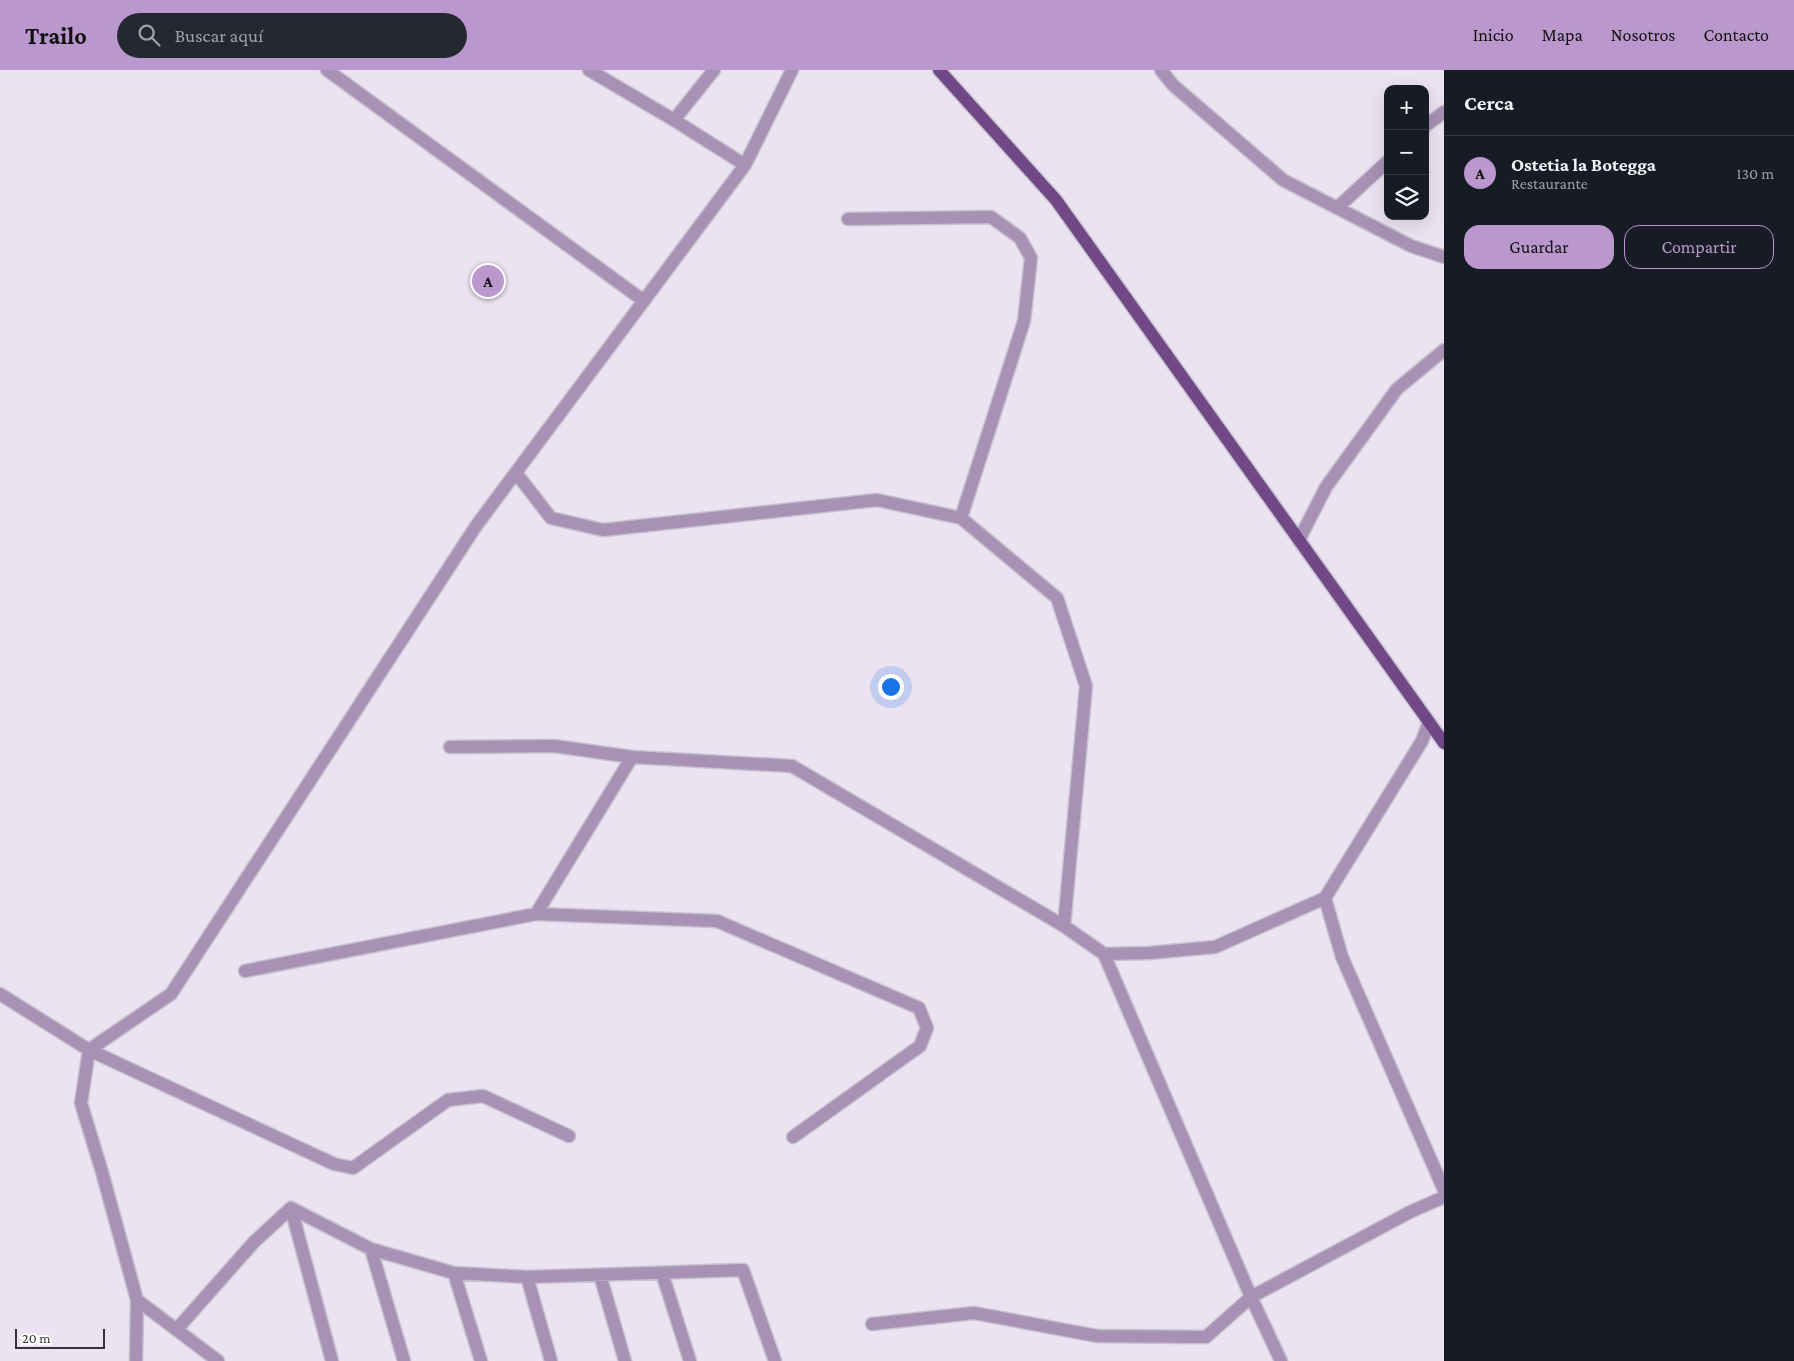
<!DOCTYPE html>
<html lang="es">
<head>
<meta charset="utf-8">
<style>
  body { margin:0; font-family:"Crimson Pro",serif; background:#242831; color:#f1f3f6 }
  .controls { position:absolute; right:15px; top:15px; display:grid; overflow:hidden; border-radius:10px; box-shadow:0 5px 20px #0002 }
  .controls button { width:45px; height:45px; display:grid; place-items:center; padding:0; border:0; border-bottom:1px solid #363941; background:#171b24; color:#f1f3f6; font:25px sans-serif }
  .scale { position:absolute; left:15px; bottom:12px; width:90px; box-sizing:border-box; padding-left:5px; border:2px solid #353238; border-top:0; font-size:14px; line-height:18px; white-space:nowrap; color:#353238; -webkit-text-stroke:4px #fff; paint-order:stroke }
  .you { position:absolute; left:890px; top:616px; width:18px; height:18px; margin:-12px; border:4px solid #fff; border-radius:50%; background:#1a73e8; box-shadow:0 0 0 8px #1a73e833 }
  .badge { display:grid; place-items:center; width:32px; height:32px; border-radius:50%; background:#ba98cd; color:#111; font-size:16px; font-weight:700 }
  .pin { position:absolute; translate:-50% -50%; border:2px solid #fff; box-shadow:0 1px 5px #0006 }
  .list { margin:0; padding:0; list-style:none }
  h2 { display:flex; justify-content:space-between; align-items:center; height:65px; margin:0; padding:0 20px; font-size:21px }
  h2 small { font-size:16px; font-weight:400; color:#9ea1a6 }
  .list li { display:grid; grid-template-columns:32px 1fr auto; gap:15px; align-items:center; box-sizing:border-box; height:75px; padding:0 20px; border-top:1px solid #363941 }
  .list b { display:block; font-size:19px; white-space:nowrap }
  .list p { margin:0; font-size:16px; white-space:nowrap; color:#9ea1a6 }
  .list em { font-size:16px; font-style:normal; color:#9ea1a6 }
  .actions { display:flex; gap:10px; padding:15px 20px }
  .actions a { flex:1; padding:11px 0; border:1px solid #ba98cd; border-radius:15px; text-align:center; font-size:18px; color:#ba98cd }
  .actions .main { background:#ba98cd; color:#111 }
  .icon { flex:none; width:28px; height:28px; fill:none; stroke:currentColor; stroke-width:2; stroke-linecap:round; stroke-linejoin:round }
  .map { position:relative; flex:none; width:1444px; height:1291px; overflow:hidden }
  header { display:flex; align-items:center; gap:30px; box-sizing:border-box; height:70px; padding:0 25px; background:#ba98cd; color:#111 }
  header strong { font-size:24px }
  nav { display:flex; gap:28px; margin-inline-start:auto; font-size:18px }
  .search { width:350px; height:45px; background:#242831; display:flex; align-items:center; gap:12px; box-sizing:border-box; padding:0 18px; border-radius:28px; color:#9ea1a6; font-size:19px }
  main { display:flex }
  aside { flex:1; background:#171b24 }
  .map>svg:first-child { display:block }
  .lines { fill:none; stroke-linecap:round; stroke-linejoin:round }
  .minor-casing { stroke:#c7c0cd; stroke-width:15 }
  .major-casing { stroke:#c7c0cd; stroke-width:15 }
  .minor { stroke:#a791b4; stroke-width:12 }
  .major { stroke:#704886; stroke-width:12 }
</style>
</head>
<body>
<header>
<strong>Trailo</strong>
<div class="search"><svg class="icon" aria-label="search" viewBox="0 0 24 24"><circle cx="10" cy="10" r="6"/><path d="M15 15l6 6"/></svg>Buscar aquí</div>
<nav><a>Inicio</a><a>Mapa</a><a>Nosotros</a><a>Contacto</a></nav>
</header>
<main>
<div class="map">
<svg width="1444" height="1291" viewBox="0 0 1444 1291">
  <rect width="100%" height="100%" fill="#ece3f2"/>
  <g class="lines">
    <g class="minor-casing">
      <path id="minor" d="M327 0 644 231
        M589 0 674 50 745 95
        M1161 0 1173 15 1283 110 1411 176 1444 187
        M674 50 714 0
        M1425 56 1444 42
        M1337 138 1388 91
        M848 149 991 147 1020 168 1031 188 1024 251 961 448
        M516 403 551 448 603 460 877 430 961 448 1057 528 1086 616 1064 856
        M1299 470 1326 417 1397 319 1444 280
        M450 677 554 676 632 687 792 696 1064 856 1104 884 1251 1227 1281 1291
        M632 687 536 844 717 851 919 938 927 958 920 976 793 1067
        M1325 828 1422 671 1429 652
        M1104 884 1149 883 1215 877 1325 828 1342 887 1444 1120
        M245 901 536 844
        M0 924 89 980 334 1094 353 1098 448 1030 483 1026 569 1066
        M291 1138 332 1291
        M371 1179 404 1291
        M454 1203 481 1291
        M662 1203 690 1291
        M600 1205 625 1291
        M527 1207 551 1291
        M872 1254 974 1243 1097 1266 1206 1267 1251 1227 1410 1142 1444 1127
        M177 1259 254 1172 291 1138 371 1179 454 1203 527 1207 743 1200 775 1291
        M136 1291 137 1230
        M218 1291 137 1230 102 1102 81 1033 89 980 171 924 476 456 745 95 792 0"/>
    </g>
    <g class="major-casing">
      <path id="major" d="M939 0 1056 130 1444 673"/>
    </g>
    <use href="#minor" class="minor"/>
    <use href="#major" class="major"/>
  </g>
</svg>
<div class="controls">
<button>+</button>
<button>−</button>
<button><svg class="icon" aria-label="layers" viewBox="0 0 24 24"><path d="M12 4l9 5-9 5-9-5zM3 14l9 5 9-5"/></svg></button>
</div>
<div class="scale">20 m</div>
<div class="you"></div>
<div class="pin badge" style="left:488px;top:211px">A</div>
</div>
<aside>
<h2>Cerca<small></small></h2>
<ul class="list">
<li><span class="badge">A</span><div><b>Ostetia la Botegga</b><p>Restaurante</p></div><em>130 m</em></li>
</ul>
<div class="actions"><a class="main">Guardar</a><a>Compartir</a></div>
</aside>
</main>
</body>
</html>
